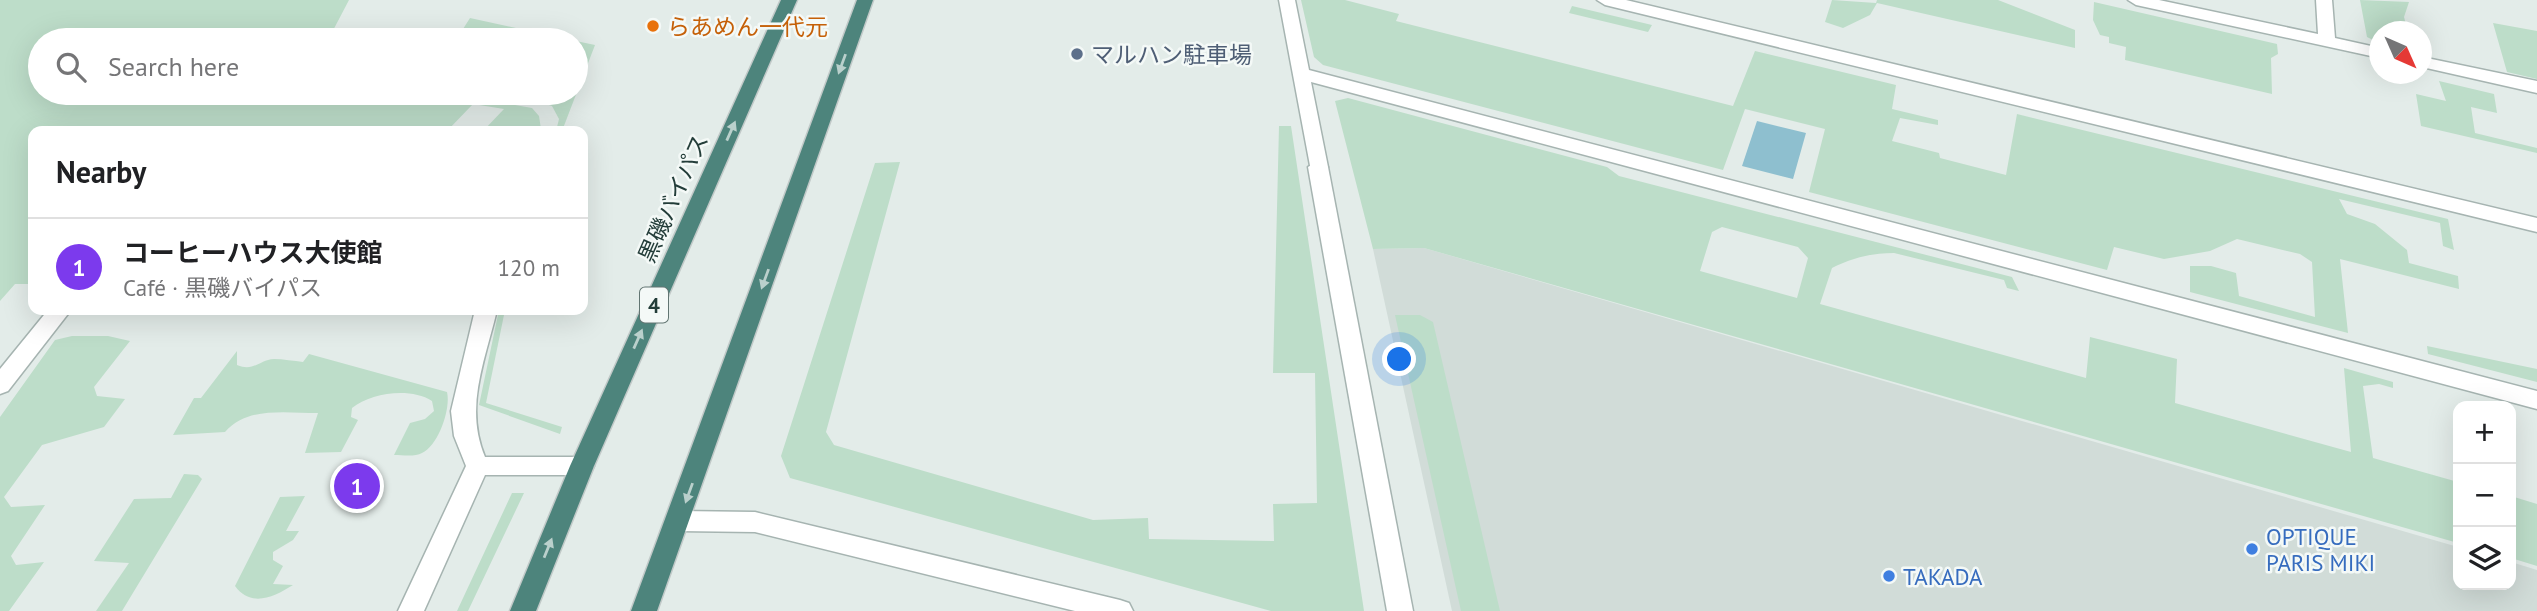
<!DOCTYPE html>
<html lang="en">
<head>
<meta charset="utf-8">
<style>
  body { margin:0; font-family:"PT Sans","Noto Sans JP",sans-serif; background:#f2f2f2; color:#202124 }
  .controls { position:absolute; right:21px; bottom:21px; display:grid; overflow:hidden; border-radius:14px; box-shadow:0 7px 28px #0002 }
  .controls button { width:63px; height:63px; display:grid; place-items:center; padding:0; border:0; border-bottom:2px solid #e0e0e0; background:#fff; color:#202124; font:35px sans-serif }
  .compass { position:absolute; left:2369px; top:21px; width:63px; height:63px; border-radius:50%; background:#fff; box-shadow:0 7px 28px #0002; rotate:135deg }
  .you { position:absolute; left:1400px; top:360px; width:24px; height:24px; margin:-18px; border:5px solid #fff; border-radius:50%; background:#1a73e8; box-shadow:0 0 0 10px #1a73e833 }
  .badge { display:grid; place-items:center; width:46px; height:46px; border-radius:50%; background:#7c3aed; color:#fff; font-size:23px; font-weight:700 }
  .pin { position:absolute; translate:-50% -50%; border:4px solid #fff; box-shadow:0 2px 7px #0006 }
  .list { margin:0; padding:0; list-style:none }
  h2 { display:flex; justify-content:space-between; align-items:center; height:91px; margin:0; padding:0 28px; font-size:30px }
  h2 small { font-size:23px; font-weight:400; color:#757577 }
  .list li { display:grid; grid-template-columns:46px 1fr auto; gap:21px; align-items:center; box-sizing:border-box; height:98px; padding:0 28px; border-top:2px solid #e0e0e0 }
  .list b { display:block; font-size:26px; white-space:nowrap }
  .list p { margin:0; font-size:23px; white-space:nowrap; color:#757577 }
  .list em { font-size:23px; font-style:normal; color:#757577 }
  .icon { flex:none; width:38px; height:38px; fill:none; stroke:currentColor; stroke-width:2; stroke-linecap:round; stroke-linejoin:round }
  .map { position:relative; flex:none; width:2537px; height:611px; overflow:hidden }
  .search { position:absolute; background:#fff; box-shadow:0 7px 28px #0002; left:28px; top:28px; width:560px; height:77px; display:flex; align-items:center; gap:18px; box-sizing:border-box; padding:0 24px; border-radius:38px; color:#757577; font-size:26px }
  .panel { position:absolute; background:#fff; box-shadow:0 7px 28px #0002; left:28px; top:126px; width:560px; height:189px; border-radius:14px }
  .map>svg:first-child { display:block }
  .built { fill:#d1dcd8 }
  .green { fill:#bdddc9; fill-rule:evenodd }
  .water { fill:#8ebfcf }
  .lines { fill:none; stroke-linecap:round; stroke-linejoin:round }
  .service-casing { stroke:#a6b4b1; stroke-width:3 }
  .minor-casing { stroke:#a6b4b1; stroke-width:3 }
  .tertiary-casing { stroke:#a6b4b1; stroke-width:3 }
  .trunk-casing { stroke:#c1c9c8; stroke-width:3 }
  .service { fill:#fff; fill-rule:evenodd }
  .minor { fill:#fff; fill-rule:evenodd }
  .tertiary { fill:#fff; fill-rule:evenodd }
  .trunk { fill:#4d847c; fill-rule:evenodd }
  .oneway { fill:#bad0cc }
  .food-dot { fill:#e8710a; stroke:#f4f9f7; stroke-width:2.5 }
  .service-dot { fill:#5c6f8a; stroke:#f4f9f7; stroke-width:2.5 }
  .shop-dot { fill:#3f7fe0; stroke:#f4f9f7; stroke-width:2.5 }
  .labels { text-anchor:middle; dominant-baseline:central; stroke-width:5; stroke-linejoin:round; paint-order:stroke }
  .shield { fill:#f4f9f7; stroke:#627572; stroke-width:2 }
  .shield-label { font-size:21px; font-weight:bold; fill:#233d39 }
  .food-label { font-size:23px; fill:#c56008; stroke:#f4f9f7; text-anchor:start }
  .service-label { font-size:23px; fill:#4e5e75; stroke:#f4f9f7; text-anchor:start }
  .street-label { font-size:23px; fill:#233d39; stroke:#f4f9f7 }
  .shop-label { font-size:23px; fill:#366cbe; stroke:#f4f9f7; text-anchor:start }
</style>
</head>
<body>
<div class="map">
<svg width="2537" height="611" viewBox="0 0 2537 611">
  <rect width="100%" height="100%" fill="#e3ece9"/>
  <path class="built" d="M1424 248 2458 547V585H2511V562L2537 570V611H1452L1373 249Z"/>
  <path class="green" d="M0 0H349L328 40H40V93H448L532 108 539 116 541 129 535 131 503 127 499 131H483L504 109 473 104 447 131H33V284H15L0 301Z
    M1301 0H1345L1399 14 1396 21 1733 106 1755 51 1896 85 1892 109 1938 120V125L1900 118 1892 141 1939 153 1940 158 2006 175 2017 114 2448 219 2454 250 2443 246 2440 223 2339 199 2347 214 2375 224 2407 250 2409 263 2458 276 2459 289 2340 259 2348 333 2190 292V266H2211L2236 273 2239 296 2315 317 2312 262 2300 254 2237 239 2210 251 2164 259 2114 247 2107 270 1809 192 1825 129 1745 109 1723 170 1323 65 1314 57Z
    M1832 0 1876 3 1877 0H1998L2075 30V48L1877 3 1870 15 1843 28 1825 22Z
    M2360 0 2409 2 2404 17 2407 28 2380 32 2379 43 2367 37Z
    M2094 2 2277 44 2278 54 2271 58 2272 94 2125 60 2126 47 2109 43V37L2100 35 2093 20Z
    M1572 6 1652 25 1648 32 1569 13Z
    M470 18 571 40H456Z
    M2493 23 2537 31V79L2507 72Z
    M576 41 595 45 562 131H556L559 119 552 106 507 93H576Z
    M2439 81 2494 94 2497 113 2471 107 2475 133 2537 148V153L2421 126 2416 94 2446 101Z
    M1348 98 1607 167 1619 176 2012 277 2019 291 2007 288 2004 280 1894 253C1871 253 1852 258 1832 268L1820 304 2086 378 2090 337 2177 359 2175 403 2351 452 2344 368 2393 382V388L2379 384 2363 386 2373 458 2458 482V543L1424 248 1373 249 1335 101ZM1722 227 1798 247 1808 258 1797 298 1700 271 1712 232Z
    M1279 126H1291L1364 611H1271L790 478 781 456 875 163 900 162 826 432 834 445 1093 520 1148 518 1149 539 1274 541 1273 504 1317 503 1315 373H1273Z
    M499 310H505L486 403 562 427 560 434 479 405Z
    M1395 315H1420L1433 322 1500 611H1461Z
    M72 336H108L130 341 94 387 97 396 125 399 104 427 42 445 4 497 11 507 45 505 11 556 16 565 44 562 9 611H0V417L55 340Z
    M2427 346 2537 369V382L2428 354Z
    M237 351V365C254 372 259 360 274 359 283 359 294 361 303 362L309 354 447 392C451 408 439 445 422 453 415 457 403 455 394 455L410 423 425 419 434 411 432 401C410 387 371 393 352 408L351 417 358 420 341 452 305 453 318 413C286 413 248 406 225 432L173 435 194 398H201Z
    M184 474 198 475 202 479 122 611H96L129 563 94 561 134 499 171 498Z
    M512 493H524L468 611H457Z
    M305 496 286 531H299L293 540 273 552V560L283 566 273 584 293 585C274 597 251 608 235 586L280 497Z
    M2511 496 2537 504V566L2511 558Z"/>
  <path class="water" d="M1757 121 1806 133 1793 179 1742 166Z"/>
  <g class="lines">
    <g class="service-casing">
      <path id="service" d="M48 310H71L8 391 0 394V369Z
        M475 310H497C485 361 464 407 485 457H582L590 459 594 466 590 473 582 475H485L424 611H398L466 466 454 436 451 411Z"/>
    </g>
    <g class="minor-casing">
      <path id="minor" d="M1279 0H1295L1309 70 2537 391V409L1311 82 1328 167 1325 171H1311Z
        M1597 0H1626L2537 218V232L1605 5Z
        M2128 0H2159L2318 34 2316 0H2332L2335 38 2380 48V58L2136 5Z
        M2422 57 2537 81V93L2422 67Z
        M679 511 755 512 1120 600 1129 603 1133 611H1075L755 532 679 531 671 528 667 521 671 514Z"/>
    </g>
    <g class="tertiary-casing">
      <path id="tertiary" d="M1318 161 1328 167 1413 611H1387L1308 167Z"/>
    </g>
    <g class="trunk-casing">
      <path id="trunk" d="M781 0H797L594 466 536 611H510L570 466Z
        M857 0H873L657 611H631Z"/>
    </g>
    <use href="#service" class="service"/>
    <use href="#minor" class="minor"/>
    <use href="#tertiary" class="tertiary"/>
    <use href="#trunk" class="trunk"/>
  </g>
  <defs><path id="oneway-solid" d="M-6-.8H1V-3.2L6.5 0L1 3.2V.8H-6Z" transform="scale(1.75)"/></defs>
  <g class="oneway">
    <use href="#oneway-solid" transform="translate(842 64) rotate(110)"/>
    <use href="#oneway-solid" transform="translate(731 131) rotate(-66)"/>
    <use href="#oneway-solid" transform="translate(765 279) rotate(110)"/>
    <use href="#oneway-solid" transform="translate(638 339) rotate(-66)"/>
    <use href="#oneway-solid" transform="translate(689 493) rotate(110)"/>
    <use href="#oneway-solid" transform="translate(548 548) rotate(-68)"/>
  </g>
  <circle class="food-dot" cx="653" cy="26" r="7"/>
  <circle class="service-dot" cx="1077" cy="54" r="7"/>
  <g class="shop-dot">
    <circle cx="2252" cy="549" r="7"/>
    <circle cx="1889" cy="576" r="7"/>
  </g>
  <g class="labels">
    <rect class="shield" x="640" y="287.5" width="28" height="35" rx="5"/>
    <g class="shield-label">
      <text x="654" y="305">4</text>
    </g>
    <g class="food-label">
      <text x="667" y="26">らあめん一代元</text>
    </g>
    <g class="service-label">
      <text x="1091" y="54">マルハン駐車場</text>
    </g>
    <g class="street-label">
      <text transform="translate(673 198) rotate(-66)">黒磯バイパス</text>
    </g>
    <g class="shop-label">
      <text x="2266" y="536">OPTIQUE<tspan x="2266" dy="26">PARIS MIKI</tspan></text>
      <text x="1903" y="576">TAKADA</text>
    </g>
  </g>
</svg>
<div class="controls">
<button>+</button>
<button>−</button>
<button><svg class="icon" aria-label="layers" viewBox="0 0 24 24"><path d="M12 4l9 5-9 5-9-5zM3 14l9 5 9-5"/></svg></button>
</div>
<svg class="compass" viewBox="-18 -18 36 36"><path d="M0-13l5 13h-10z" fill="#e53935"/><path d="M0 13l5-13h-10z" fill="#757577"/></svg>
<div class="you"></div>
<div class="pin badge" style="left:357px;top:486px">1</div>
<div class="search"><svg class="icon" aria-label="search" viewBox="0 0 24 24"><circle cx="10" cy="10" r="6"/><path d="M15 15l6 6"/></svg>Search here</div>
<section class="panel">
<h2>Nearby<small></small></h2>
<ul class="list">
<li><span class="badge">1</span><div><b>コーヒーハウス大使館</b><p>Café · 黒磯バイパス</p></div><em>120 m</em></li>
</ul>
</section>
</div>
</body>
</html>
